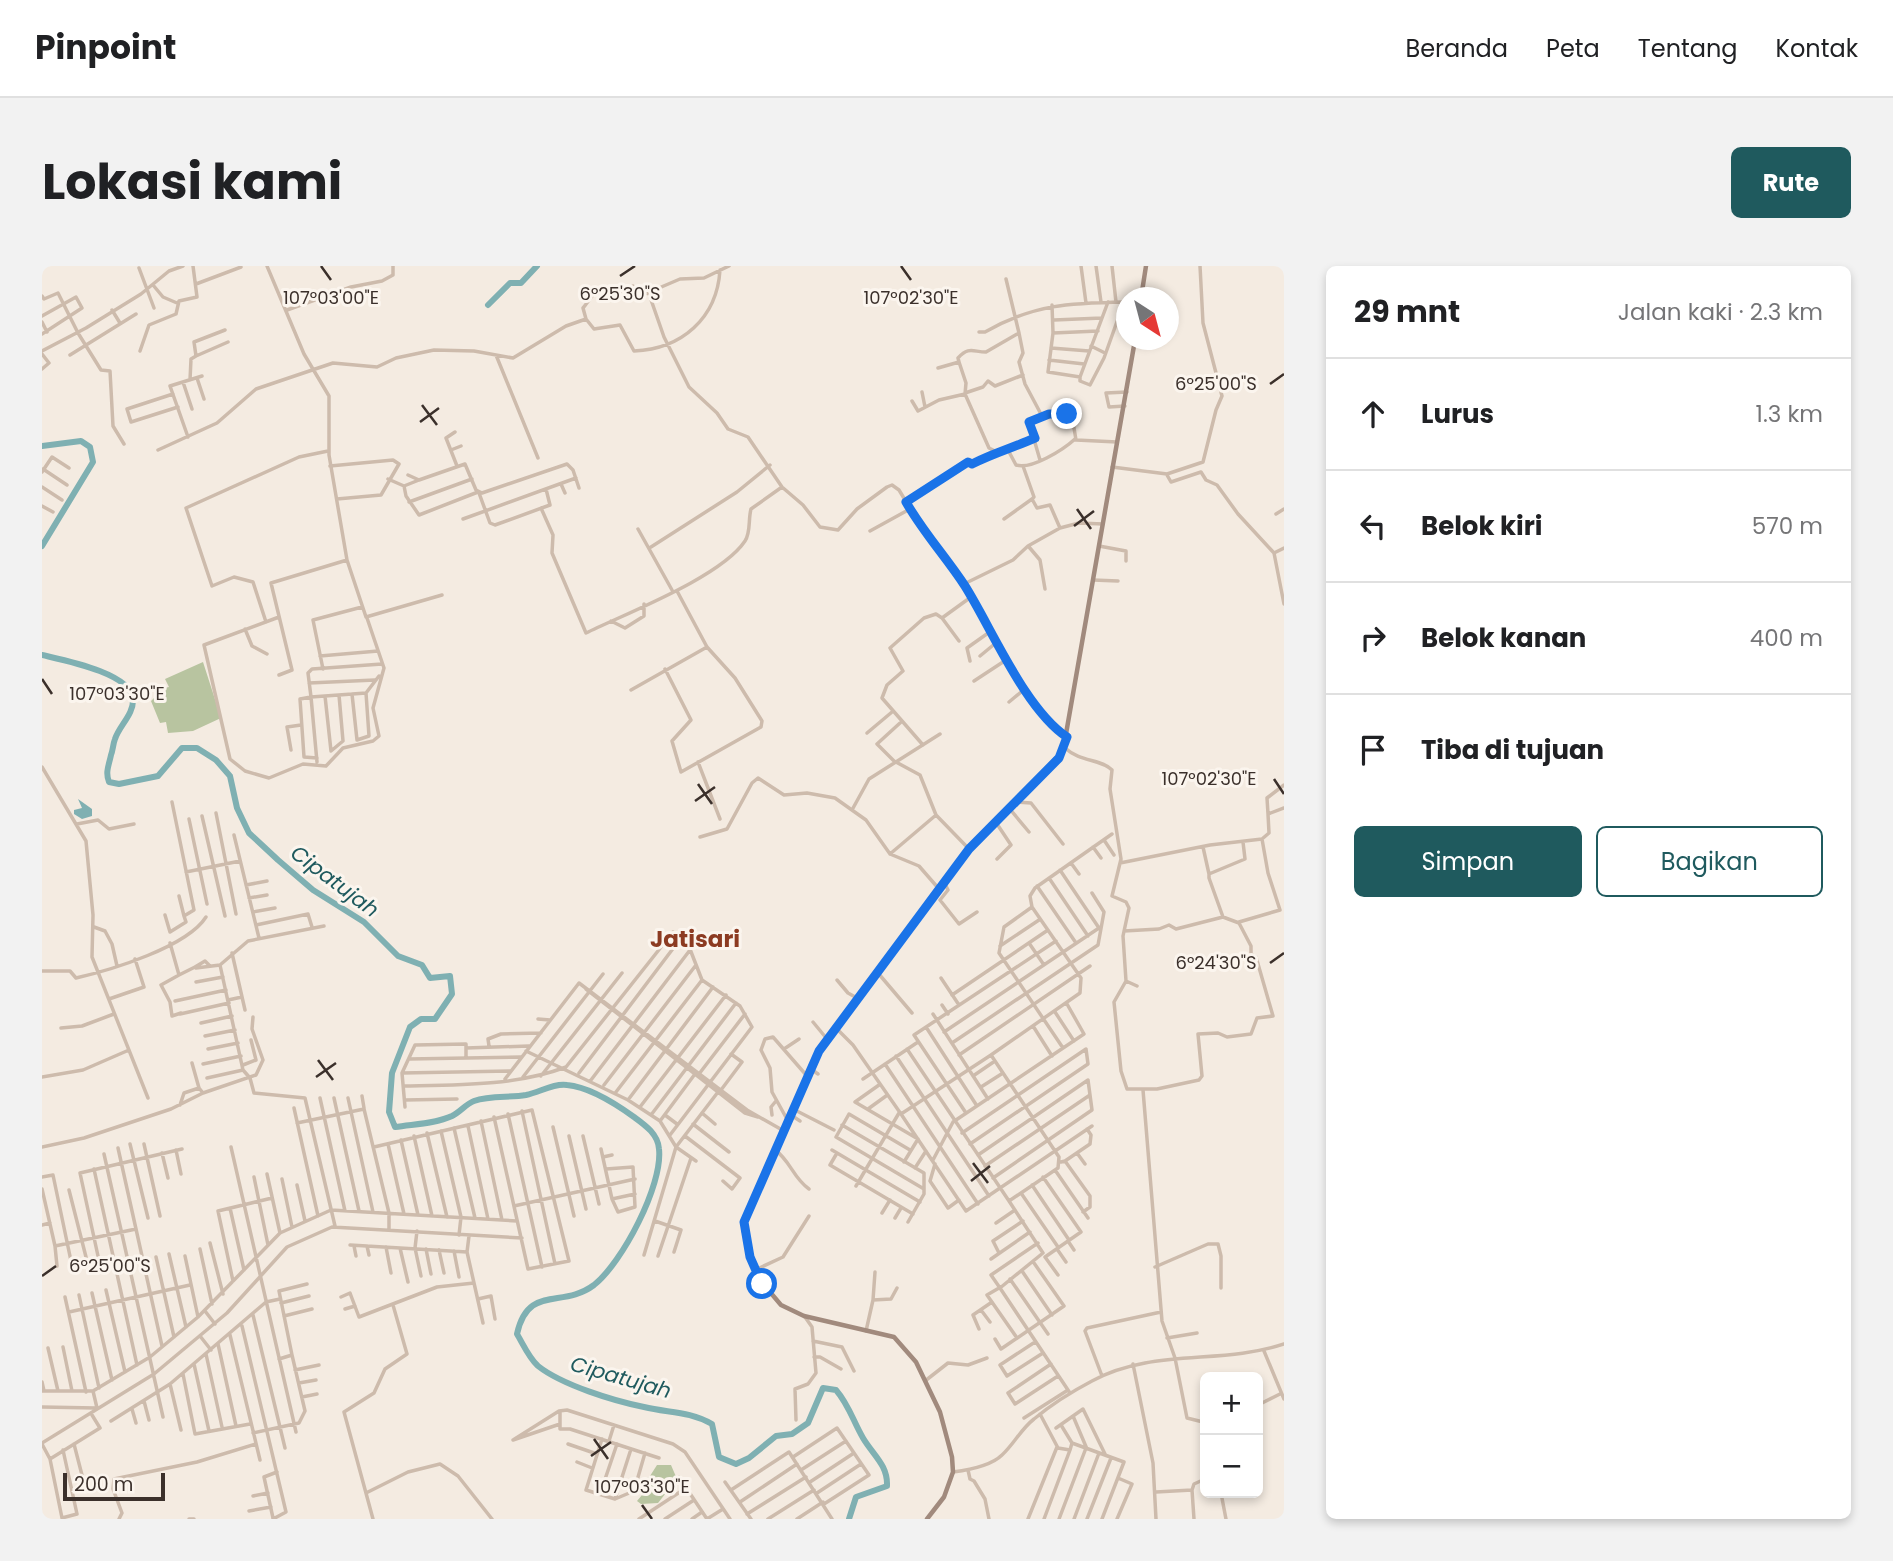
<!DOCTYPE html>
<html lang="id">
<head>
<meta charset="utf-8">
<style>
  body { margin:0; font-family:Poppins,sans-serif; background:#f2f2f2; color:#202124 }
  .controls { position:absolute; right:21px; bottom:21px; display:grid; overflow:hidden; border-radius:10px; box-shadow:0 4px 10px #0003 }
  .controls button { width:63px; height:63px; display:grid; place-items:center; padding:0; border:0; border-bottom:2px solid #e0e0e0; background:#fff; color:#202124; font:35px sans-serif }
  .compass { position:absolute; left:1074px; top:21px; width:63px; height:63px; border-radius:50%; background:#fff; box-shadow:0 4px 10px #0003; rotate:144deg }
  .scale { position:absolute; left:21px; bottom:18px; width:102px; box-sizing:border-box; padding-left:7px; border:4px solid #3b302b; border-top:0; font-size:19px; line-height:24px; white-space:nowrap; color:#3b302b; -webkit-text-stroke:5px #fbf5ee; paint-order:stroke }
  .stop { position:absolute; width:21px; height:21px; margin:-16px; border:5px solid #1a73e8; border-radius:50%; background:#fff }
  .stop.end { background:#1a73e8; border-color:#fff; box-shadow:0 2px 7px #0008 }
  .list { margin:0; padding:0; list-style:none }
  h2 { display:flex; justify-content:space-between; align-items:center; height:91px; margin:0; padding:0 28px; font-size:30px }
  h2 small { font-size:23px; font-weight:400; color:#757577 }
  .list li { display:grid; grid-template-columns:46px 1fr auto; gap:21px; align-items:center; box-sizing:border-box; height:112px; padding:0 28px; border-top:2px solid #e0e0e0 }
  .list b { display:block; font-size:26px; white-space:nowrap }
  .list em { font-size:23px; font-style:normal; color:#757577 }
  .actions { display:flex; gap:14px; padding:21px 28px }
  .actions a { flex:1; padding:16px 0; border:2px solid #1f5a5e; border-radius:10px; text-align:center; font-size:24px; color:#1f5a5e }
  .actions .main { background:#1f5a5e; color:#fff }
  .icon { flex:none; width:38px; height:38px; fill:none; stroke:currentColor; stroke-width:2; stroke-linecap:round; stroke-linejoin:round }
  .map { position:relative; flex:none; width:1242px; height:1253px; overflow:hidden; border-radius:10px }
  header { display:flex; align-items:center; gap:42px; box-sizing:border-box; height:98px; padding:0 35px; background:#fff; border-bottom:2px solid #e0e0e0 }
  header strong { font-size:33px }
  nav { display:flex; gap:38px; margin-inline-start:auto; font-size:24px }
  .intro { display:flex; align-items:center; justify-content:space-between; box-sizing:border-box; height:168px; padding:0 42px }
  h1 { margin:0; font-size:49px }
  .button { padding:18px 32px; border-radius:10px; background:#1f5a5e; color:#fff; font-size:24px; font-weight:700 }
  main { display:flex; gap:42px; padding:0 42px }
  aside { flex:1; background:#fff; border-radius:10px; box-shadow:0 4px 10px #0003 }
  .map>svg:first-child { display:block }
  .green { fill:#b8c4a0 }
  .water { fill:#7fb0b2 }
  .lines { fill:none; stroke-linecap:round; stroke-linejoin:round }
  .river { stroke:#7fb0b2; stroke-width:6 }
  .street { stroke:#cdbbac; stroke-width:3.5 }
  .secondary { stroke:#a18a7d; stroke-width:4.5 }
  .route { stroke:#1a73e8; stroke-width:9 }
  .ticks { fill:none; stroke:#3b302b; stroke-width:2.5 }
  .labels { text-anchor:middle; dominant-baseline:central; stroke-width:6; stroke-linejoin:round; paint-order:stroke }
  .water-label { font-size:21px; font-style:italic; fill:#1f5a5e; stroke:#fbf5ee }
  .quarter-label { font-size:23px; font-weight:bold; fill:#8c3b22; stroke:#fbf5ee }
  .ticks-label { font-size:18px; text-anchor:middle; fill:#3b302b; stroke:#fbf5ee; stroke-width:6; stroke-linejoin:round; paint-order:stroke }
</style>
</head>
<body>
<header>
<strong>Pinpoint</strong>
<nav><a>Beranda</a><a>Peta</a><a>Tentang</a><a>Kontak</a></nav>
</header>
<div class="intro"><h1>Lokasi kami</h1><a class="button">Rute</a></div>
<main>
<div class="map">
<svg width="1242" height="1253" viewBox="0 0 1242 1253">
  <rect width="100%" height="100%" fill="#f4ebe1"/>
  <path class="green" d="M161 396 179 452 151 465 126 467 124 456 118 457 109 435 122 422 127 421 123 413Z
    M615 1199H629L635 1213 616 1237 599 1238 595 1235 600 1229 597 1218 608 1210Z"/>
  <path class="water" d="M36 533 50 543V550L40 553 32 548V544L40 542Z"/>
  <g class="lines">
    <path class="river" d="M446 39 468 17H479L495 0
      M0 180 39 175 48 181 51 196 0 280
      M0 389C21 394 89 407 91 433 92 448 77 460 73 473 71 478 71 484 69 489 67 499 63 506 67 516L77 518 116 510 140 482H155L174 494 188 510 195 542 207 567 236 594 271 624 322 656 356 690 380 699 388 712 408 710 410 728 393 753H379L368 761 350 807 347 846 353 861C371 858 393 858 410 850 418 846 424 838 432 835 448 829 467 832 484 829 498 826 512 817 525 819 548 821 574 838 592 851 603 859 616 868 617 883 621 919 580 997 552 1019 520 1043 486 1018 475 1068 481 1078 487 1092 496 1100 520 1119 572 1135 602 1141 627 1147 647 1145 670 1158L677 1191 694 1198 707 1192 734 1170 750 1168 766 1157 781 1122 794 1124C807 1139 811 1155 821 1172 831 1189 846 1199 845 1220L814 1231 807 1253"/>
    <path class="street" d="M225 0 262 88 287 130V189L305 294
      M1039 0 1044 37
      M1054 0 1059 36
      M1070 0 1074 36
      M97 2 112 42
      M154 18 199 1
      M111 19 121 31 135 37
      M607 28 622 71 647 121 675 147 686 163 706 171 740 221 761 239 778 261 796 264 815 243 845 221 850 219 857 224 886 272 929 331 964 394 1003 450 1023 470
      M0 30 2 33 16 27 36 67 59 104 68 105 71 160 82 178
      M1010 39 1011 67 1006 106 1038 111V115L1048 119 1062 92 1082 36
      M70 44 78 57
      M245 44 309 21 340 15 351 9V0
      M0 50 34 31 40 42 0 68
      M544 53 541 42C548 34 554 20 566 22L570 30 591 20 596 31 638 13 662 12 687 0
      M1012 54 1060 52
      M0 56 5 66
      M937 66H943C992 38 1028 37 1083 36
      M977 67 981 87 977 96 983 118 1000 150 1019 147 1030 150 1034 174 1075 176
      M1011 67 1056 65
      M1049 80 1063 87
      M1009 82 1047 85
      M0 85 44 62 99 28 127 5 141 0
      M98 85 107 59 134 48 137 35 155 31 151 0
      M0 88 7 97 0 103
      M28 89 94 48
      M454 89 496 192
      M154 90 186 76
      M1007 94 1042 98
      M917 96 924 117 923 128 947 182 955 186 966 184 974 199C989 204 1021 184 1033 173
      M896 102 917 96 916 92C927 80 931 86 944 86L977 67 964 13
      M1038 111 1066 36
      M155 112 162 133
      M148 114 149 93 154 90 152 76 183 64
      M141 116 150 143
      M880 126 883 141
      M923 127 941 121 946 115 953 120 981 109
      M131 128 85 143 89 156 136 141
      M870 135 876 145 897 134 923 128
      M1083 140 1067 141 1064 127 1085 126
      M413 166 404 172 415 200
      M146 171 128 120 160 110
      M116 184 175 157 214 123 291 97 335 101 354 92 392 84 432 85 471 92 524 60 544 53 552 63 578 59 592 85C640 83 675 52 678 4
      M409 184 419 180
      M966 184 993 172
      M998 194 987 156 1000 150
      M288 200 351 194 357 198 339 229 295 233
      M981 200 992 231 990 233
      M1070 201 1125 208 1161 196 1174 144 1180 130 1161 57 1158 0
      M1 203 25 219
      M0 206 10 191 27 202
      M366 209 377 214 423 198 434 224 440 227 525 198 531 204 537 222
      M1125 209 1129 216 1159 206 1164 214 1175 219 1196 248 1232 287 1242 338
      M346 213 362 220 377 214
      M519 218 523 227
      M362 220 364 230 377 249 436 226
      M0 221 20 234
      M437 227 448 257 453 259 508 239 504 223
      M367 236 430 213
      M864 236 926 196 932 197 951 185
      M0 240 11 246
      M499 242 511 269 510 287 544 367C585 347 679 311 703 275 709 266 706 254 709 243L740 221
      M1234 248 1242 243
      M421 253 534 212
      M962 253 990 233 995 242 1008 239 1018 262
      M596 263 630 324
      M828 265 868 243
      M1057 280 1084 285V295
      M609 281 695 226 728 199
      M987 281 998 294 1003 323
      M1232 287 1242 282
      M1051 314 1076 315
      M922 318 971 294 986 280 1018 262 1037 257 1061 258
      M237 351 162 379 188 493 203 505 227 512 261 498 284 500 301 482 331 475 337 470 331 442 342 402 325 352
      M900 352 917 375
      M569 355 583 362 602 350V338
      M224 356 211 316 192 311 170 320 144 242 257 191 286 185
      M203 363 210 380 225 388
      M278 390 336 385
      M938 390 955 376
      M928 395 925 382 949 365
      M281 403 271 354 320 341
      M623 403 649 454 630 475 639 506 719 461 720 455 693 412 665 381 635 325
      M237 409 250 404 229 317 305 294 324 351 400 329
      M932 415 964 394
      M267 417 333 414
      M589 424 665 381
      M324 427 269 431 266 407 270 403 340 398
      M310 428 315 474 327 470 324 427 337 410
      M283 430 289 485 301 475 297 429
      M967 436 984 422
      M858 457 835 478 852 495 878 509 894 549 927 583
      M825 467 850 446
      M881 479 840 432 845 419 861 405 848 382 882 352 894 348 900 352 929 331
      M1023 482C1038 496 1060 493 1070 504L1068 523 1079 593 1070 630 1084 636 1087 642 1081 670 1084 715 1072 736 1079 805 1085 823H1115L1157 814 1160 810 1156 768 1176 767 1185 771 1209 768 1215 752 1231 750 1214 691 1209 688V680L1197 657 1181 651 1167 612V608L1203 593 1201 576
      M249 484 245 461 259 459
      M275 492 262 491 258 433 269 431 275 496
      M656 496 678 553
      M0 501 44 575 51 649 50 691 106 832
      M974 536 989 537 1021 578
      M967 542 987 566
      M810 544 827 513 898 468
      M174 547 194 648
      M1226 548 1225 532 1242 519
      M160 550 183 650
      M147 553 165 638
      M953 555 969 579 955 593
      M35 558 56 554 67 563 92 558
      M192 569 217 672
      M658 571 685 563 710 517 716 512 742 529 765 527 793 532 824 554 848 588 877 600 897 623
      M1062 574 1072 589
      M1051 581 1059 592
      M1161 581 1167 608
      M848 588 894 549
      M1029 597 1037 608
      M1078 597 1168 579 1220 573 1227 567 1226 548 1242 542
      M144 606 198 595
      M1007 612 1046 670
      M902 616 906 624 898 634 917 658 935 646
      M204 619 225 615
      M995 620 1034 677
      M137 630 142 650
      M207 632 225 629
      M990 641 962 661 957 687 1021 782
      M211 646 233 642
      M123 649 128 666 144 656 142 650 152 644 130 536
      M1197 656 1238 644 1226 607 1220 573
      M214 659 266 648 270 661
      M52 661 63 665 70 678 75 700
      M1082 665 1117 663 1127 659 1134 663 1181 651
      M128 677 137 709 119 719 128 736 130 750 139 747
      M987 677 1002 699
      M958 680 997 654
      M190 687 203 744
      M178 699 201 804 208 812 212 827 263 832 293 960
      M168 700 163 695 153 701 154 702 178 699 206 675 282 660
      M0 705H28L34 712C69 704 145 681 164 651
      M836 707 870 747
      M137 709 153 701
      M899 712 917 739
      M795 714 806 727 815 732
      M1084 715 1095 720
      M154 716 181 711
      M544 723 703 847 716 851
      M910 729 1006 664
      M67 733 102 721 93 693
      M186 734 200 731
      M133 735 184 724
      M900 739 906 748
      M1013 746 1032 775
      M138 748 187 737
      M891 748 946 833
      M496 753 508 754
      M771 756 785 773
      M159 757 190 750
      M991 760 1010 790
      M793 761 811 779 859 848 949 789 1017 891 1016 902 967 935 1001 987 958 1022 1028 1127
      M884 761 935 840
      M19 762 40 760 72 748
      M902 766 1057 662 1018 604
      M163 770 193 764
      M910 777 1056 679 1062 646 1050 627
      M447 780 446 773 459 768 499 767
      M424 782 487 780
      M166 783 196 777
      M742 783 757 773
      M865 783 967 935
      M484 785 586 834 618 855 634 881 654 895
      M917 789 1048 700
      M949 789 1038 727 1039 712 990 641 988 630 993 622 1070 568
      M854 790 947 930
      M367 793 479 791
      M150 797 157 822 161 827
      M161 798 199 790
      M843 798 936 938
      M201 799 214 794 209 774
      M769 803 776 808
      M360 807 469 805
      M537 807 639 672
      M657 808 703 748
      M499 810 580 707
      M931 810 953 795
      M0 811 41 804 87 784
      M481 811 561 708
      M165 812 201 804
      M463 813 537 717 705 844 742 865
      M821 813 876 776
      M549 814 648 684
      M562 819 654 699
      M837 819 813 836 876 873 862 896
      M362 820C415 819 474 820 524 801L631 666 646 678 660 714 698 740 710 761 628 869
      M939 821 961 807
      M679 824 700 796 689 788
      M1101 824 1120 1055 1133 1092 1145 1152 1161 1156 1163 1177
      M574 826 660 714
      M320 830 322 842
      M278 832 303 945
      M292 832 317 945
      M306 832 331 946
      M363 834 415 833
      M586 834 671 721
      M138 839 142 827 157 822
      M363 841 360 807 373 779 424 778V792
      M598 841 684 729
      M252 842 276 950
      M751 843 792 864
      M826 843 844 830
      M480 845 513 998
      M660 847 673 858
      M924 847 872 769 1014 675
      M466 848 500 1001
      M859 848 924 945 1050 860
      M609 849 694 737
      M623 849 635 858
      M730 849 729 841 734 835
      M749 849 758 855
      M439 855 460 954
      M618 855 653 808
      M746 855 730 826 728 802 719 784 723 773 731 771 765 810
      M255 857 322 843 347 947V963
      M651 858 687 886
      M800 859 882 907V928L866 956
      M426 860 446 953
      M511 861 532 950
      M412 862 433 952
      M399 865 419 951 417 969
      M385 867 405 951
      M920 867 1044 783 1046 798 928 878
      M372 870 390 950
      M527 870 544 943
      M541 870 557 938
      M643 870 698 912 690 923 681 915
      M359 874 376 949
      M88 878 106 952
      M102 878 118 950
      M346 878 362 948
      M0 881 42 872 129 843 161 827 214 809 221 794 210 763 211 751
      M189 881 254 1166
      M332 881 490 844 527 995 486 1003 452 851
      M76 882 94 963
      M559 883 570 933 593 928
      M134 884 139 908
      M733 884C748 894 751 912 767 923
      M790 884 878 936
      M868 884 807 848 794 871 882 923
      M120 887 126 912
      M795 887 788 899 871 948
      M1035 887 1043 898
      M62 888 121 1151
      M936 889 1046 814 1050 844 951 912
      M561 891 570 889
      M891 894 911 856 1042 768 1025 738
      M1023 895 1048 878 1049 869 1045 863
      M1019 896 1023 895 1048 930V941L1041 946
      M893 898 888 915 906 942 917 934
      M943 900 1048 829
      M873 902 884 885
      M52 903 95 1099
      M564 903 591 901 593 941 576 946 570 933
      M1013 904 1046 952
      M225 908 238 967
      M0 911 11 909 29 995
      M212 911 226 979
      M1001 911 1039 966 1003 991
      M240 913 250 961
      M255 919 263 955
      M990 919 1027 974
      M814 920 857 847
      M0 923 13 980 94 963 120 1080
      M27 924 44 991
      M979 927 1016 981
      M472 940 593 913
      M188 942 202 1004
      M840 947 848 934
      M853 952 859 942
      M613 955 639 964 632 986
      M954 957 973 944
      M0 959 8 957
      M375 965 373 982 379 1010
      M1026 975 1032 984
      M168 977 181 1028
      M308 979 425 986
      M13 980 15 1000
      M312 980 314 990
      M325 980 327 989
      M344 981 349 1007
      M358 982 366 1016
      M158 983 170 1038
      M384 983 389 1008
      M1015 983 1024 996
      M397 984 402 1007
      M412 985 417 1011
      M957 987 951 975 981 955
      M127 988 144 1061
      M602 989 634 881 676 826
      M56 990 38 907 140 883
      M143 990 156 1051
      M616 990 649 892
      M114 991 132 1071
      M1003 991 1016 1009
      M949 993 988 966
      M1113 1001 1166 978H1176L1179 990V1022
      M713 1004 741 991 767 950
      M980 1005 1010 1049
      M968 1013 1006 1068
      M191 1015 176 945 230 932
      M432 1017 441 1057
      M957 1022 945 1029 975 1072
      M958 1022 949 1009 996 977
      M64 1024 83 1106
      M50 1027 70 1114
      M37 1029 57 1122
      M23 1031 44 1126
      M299 1031 308 1027 317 1051 395 1021 432 1017 425 986 427 970
      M436 1033 449 1030 453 1053
      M831 1034 833 1006
      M239 1037 267 1030
      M303 1043 313 1040
      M939 1044 948 1056
      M163 1045 173 1058
      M27 1046 148 1019
      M211 1049 243 1182
      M242 1050 270 1043
      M200 1060 244 1246 231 1253
      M937 1063 931 1049 950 1036
      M824 1065 831 1034 849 1033 855 1022
      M188 1069 218 1194
      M158 1070 169 1084
      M1125 1072 1155 1067
      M953 1073 959 1083 1022 1040 992 997
      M771 1075 800 1081 812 1105
      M993 1076 958 1099 965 1110 1001 1087
      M176 1078 194 1160
      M21 1081 30 1125
      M6 1082 16 1125
      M1222 1085 1242 1133
      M164 1088 180 1161
      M772 1091H778L799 1103
      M237 1093 250 1089 237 1025 265 1018
      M152 1098 167 1165
      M1009 1098 966 1127 973 1138 1016 1110
      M1091 1098 1111 1197 1114 1253
      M253 1104 277 1099
      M141 1108 153 1168 208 1158
      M1060 1110 1043 1065 1045 1062 1119 1046
      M883 1115 906 1097 926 1099 945 1092
      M0 1116 2 1125
      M257 1117 274 1114
      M128 1118 139 1164
      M0 1125H51
      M260 1131 275 1128
      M102 1135 107 1154
      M1216 1139 1238 1128
      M0 1141 54 1142
      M55 1142 51 1125 108 1091 156 1051 238 967 289 944 475 955
      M90 1143 94 1157
      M518 1145V1163H528L617 1192
      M998 1148 1016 1182 1028 1184 1030 1177 1082 1196 1060 1253
      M1031 1150 1045 1183
      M982 1152 1026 1124
      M754 1154 753 1123 766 1118 774 1107 770 1061 763 1051
      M69 1155 128 1118 224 1036 238 1033
      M518 1158 471 1174 517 1145 525 1144 631 1178 643 1186 688 1253
      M1019 1159 1030 1177
      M1014 1162 1041 1143 1063 1188
      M211 1167 257 1157 263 1145 250 1089
      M560 1173 544 1224 573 1233 592 1225 603 1187
      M567 1175 572 1159
      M0 1177 112 1108 185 1047 245 981 290 961 480 972
      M0 1178 8 1193 20 1252 35 1248 21 1184
      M32 1178 41 1213
      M526 1178 555 1188
      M751 1191 795 1162 827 1209 782 1238
      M8 1193 58 1162 50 1149
      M535 1196 550 1202
      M759 1204 804 1175
      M926 1204 928 1213 932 1215 943 1233 947 1253
      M911 1206C926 1204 949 1200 960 1189 972 1178 979 1163 992 1153 1010 1138 1029 1126 1050 1115 1110 1082 1179 1099 1242 1078
      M637 1211 665 1253
      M683 1216 709 1253
      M768 1216 812 1187
      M689 1224 747 1186 790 1253
      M1150 1224 1152 1218 1163 1213
      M1114 1226 1150 1224 1152 1253
      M324 1227 366 1206 398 1198 416 1210 450 1253
      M775 1227 819 1198
      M1179 1227 1184 1253
      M558 1228 575 1178
      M211 1230 226 1227
      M573 1233 589 1183
      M698 1236 755 1198
      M207 1245 229 1241
      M705 1248 764 1211
      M231 1252 222 1211 235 1206
      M77 1253 80 1247 71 1223 72 1213 155 1196 214 1178
      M147 1253H152
      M331 1253 302 1146 332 1127 343 1103 365 1088 351 1039
      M597 1253 644 1222
      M623 1253 652 1234
      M650 1253 660 1246
      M665 1253 681 1243
      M726 1253 772 1224
      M755 1253 781 1236
      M986 1253 1015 1181
      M1002 1253 1028 1184
      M1017 1253 1044 1182
      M1032 1253 1057 1187
      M1045 1253 1069 1192
      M1075 1253 1090 1218 1076 1212"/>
    <path class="secondary" d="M1099 32 1104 0
      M885 1253 902 1231 911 1206 910 1191 898 1146 874 1096 852 1071 762 1050 739 1039 717 1013 702 966V956L721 909 771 797 787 771 927 583 1021 485 1093 74"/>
  </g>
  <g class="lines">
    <path class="route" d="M720 1018 708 991 702 956 777 785 927 583 1017 492 1025 471C983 443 950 363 923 320 904 291 881 266 864 236L926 196 930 198C952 187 970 182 993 172L987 156 1007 148H1025"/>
  </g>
  <path class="ticks" d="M279 0 289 14M859 0 869 14M578 10 593 0M1228 118 1242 108M380 139 395 159M378 156 397 142M1035 243 1049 263M1032 260 1052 245M0 413 10 428M1232 513 1242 528M656 518 670 538M653 535 673 521M1228 697 1242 687M276 794 291 814M274 811 294 797M931 897 946 917M929 915 948 900M0 1010 14 1000M552 1173 566 1193M549 1190 569 1176M600 1239 610 1253"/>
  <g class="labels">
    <g class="water-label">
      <text transform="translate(293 615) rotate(37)">Cipatujah</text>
      <text transform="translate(579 1111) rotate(16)">Cipatujah</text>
    </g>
    <g class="quarter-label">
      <text x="653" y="673">Jatisari</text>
    </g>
  </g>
  <g class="ticks-label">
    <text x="578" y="34">6°25'30"S</text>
    <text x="289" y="38">107°03'00"E</text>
    <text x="869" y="38">107°02'30"E</text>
    <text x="1174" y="124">6°25'00"S</text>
    <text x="75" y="434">107°03'30"E</text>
    <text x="1167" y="519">107°02'30"E</text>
    <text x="1174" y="703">6°24'30"S</text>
    <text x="68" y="1006">6°25'00"S</text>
    <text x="600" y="1227">107°03'30"E</text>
  </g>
</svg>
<div class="controls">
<button>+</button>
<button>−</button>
</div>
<svg class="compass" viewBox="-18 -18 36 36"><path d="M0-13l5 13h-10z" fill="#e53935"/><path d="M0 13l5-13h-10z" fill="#757577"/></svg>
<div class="scale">200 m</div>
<div class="stop" style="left:720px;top:1018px"></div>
<div class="stop end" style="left:1025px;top:148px"></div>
</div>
<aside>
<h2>29 mnt<small>Jalan kaki · 2.3 km</small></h2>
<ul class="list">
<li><svg class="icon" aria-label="ahead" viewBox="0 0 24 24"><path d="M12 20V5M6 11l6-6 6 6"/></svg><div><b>Lurus</b></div><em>1.3 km</em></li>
<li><svg class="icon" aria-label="left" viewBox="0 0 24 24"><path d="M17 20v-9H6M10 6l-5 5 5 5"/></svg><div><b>Belok kiri</b></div><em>570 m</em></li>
<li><svg class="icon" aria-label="right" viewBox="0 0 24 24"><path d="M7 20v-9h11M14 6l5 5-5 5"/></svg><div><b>Belok kanan</b></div><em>400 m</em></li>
<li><svg class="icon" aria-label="arrive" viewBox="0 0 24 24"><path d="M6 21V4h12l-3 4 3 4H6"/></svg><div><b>Tiba di tujuan</b></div></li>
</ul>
<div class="actions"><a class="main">Simpan</a><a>Bagikan</a></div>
</aside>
</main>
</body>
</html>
